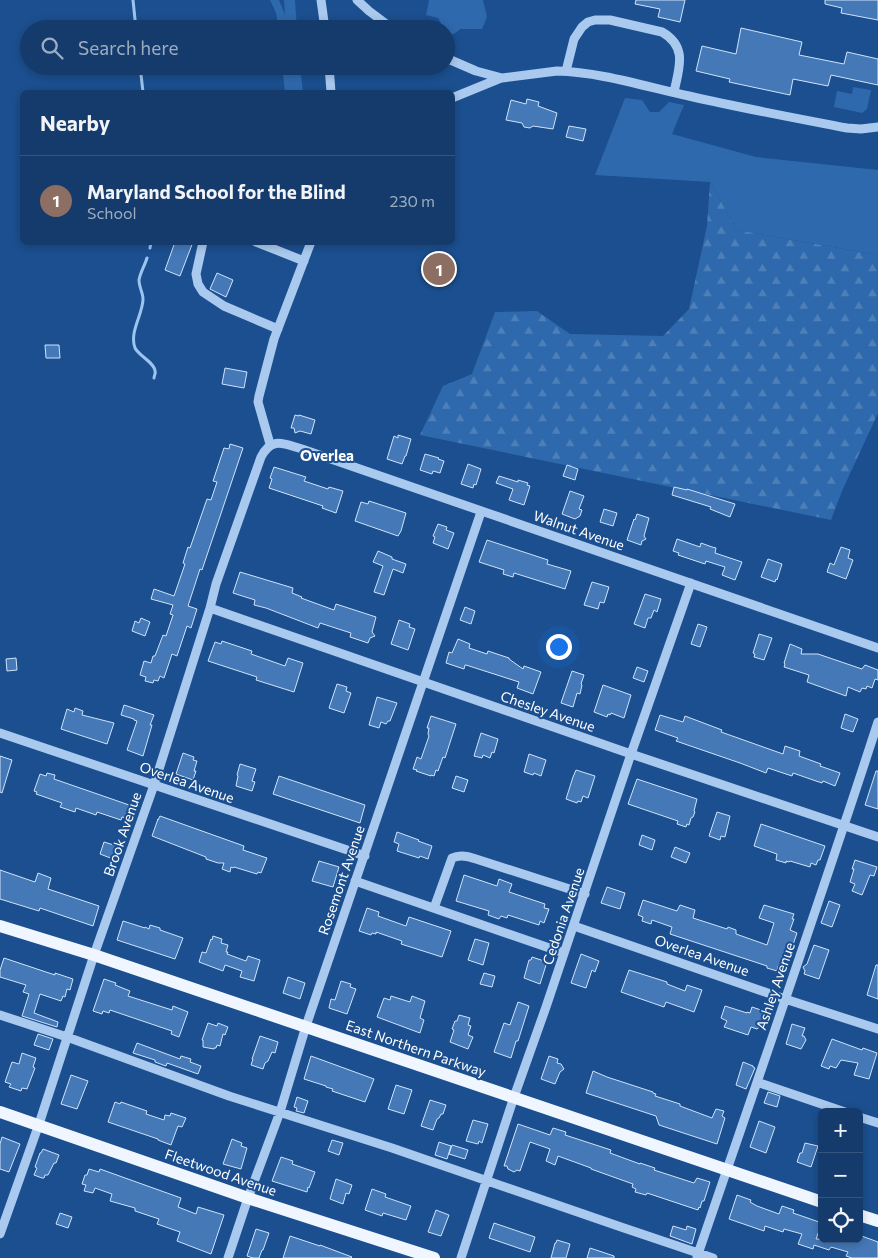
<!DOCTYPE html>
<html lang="en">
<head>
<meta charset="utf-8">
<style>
  body { margin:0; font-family:Commissioner,sans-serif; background:#214673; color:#f1f3f6 }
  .controls { position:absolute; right:15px; bottom:15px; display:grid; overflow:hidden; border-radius:8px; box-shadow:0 2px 8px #0003 }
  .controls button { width:45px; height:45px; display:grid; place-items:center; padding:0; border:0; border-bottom:1px solid #33557e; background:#143b6b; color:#f1f3f6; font:25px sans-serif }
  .you { position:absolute; left:558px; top:646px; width:18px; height:18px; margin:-12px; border:4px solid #fff; border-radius:50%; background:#1a73e8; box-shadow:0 0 0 8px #1a73e833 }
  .badge { display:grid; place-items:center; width:32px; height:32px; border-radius:50%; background:#ffd166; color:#fff; font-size:16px; font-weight:700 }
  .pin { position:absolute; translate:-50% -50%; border:2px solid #fff; box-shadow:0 1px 5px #0006 }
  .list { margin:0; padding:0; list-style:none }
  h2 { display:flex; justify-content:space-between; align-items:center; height:65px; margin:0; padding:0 20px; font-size:21px }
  h2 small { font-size:16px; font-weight:400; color:#9dadc1 }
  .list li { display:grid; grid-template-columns:32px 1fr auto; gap:15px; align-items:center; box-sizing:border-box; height:90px; padding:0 20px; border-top:1px solid #33557e }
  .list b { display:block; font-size:19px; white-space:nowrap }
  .list p { margin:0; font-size:16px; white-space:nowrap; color:#9dadc1 }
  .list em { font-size:16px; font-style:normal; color:#9dadc1 }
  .icon { flex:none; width:28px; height:28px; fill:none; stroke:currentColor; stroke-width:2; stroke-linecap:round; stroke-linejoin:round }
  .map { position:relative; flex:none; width:878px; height:1258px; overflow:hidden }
  .search { position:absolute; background:#143b6b; box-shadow:0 2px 8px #0003; left:20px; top:20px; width:435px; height:55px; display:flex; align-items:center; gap:12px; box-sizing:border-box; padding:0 18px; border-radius:28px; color:#9dadc1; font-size:19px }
  .panel { position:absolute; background:#143b6b; box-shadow:0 2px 8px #0003; left:20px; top:90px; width:435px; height:155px; border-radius:8px }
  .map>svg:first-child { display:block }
  .green { fill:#2e69ad }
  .forest { fill:url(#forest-firs) }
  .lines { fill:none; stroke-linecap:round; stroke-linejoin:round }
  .stream { stroke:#9cc4f0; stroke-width:3 }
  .building { fill:#4478b7; stroke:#cfe3fa }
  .minor { stroke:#a9c9ee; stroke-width:9 }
  .major { stroke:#f0f6ff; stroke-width:12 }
  .labels { text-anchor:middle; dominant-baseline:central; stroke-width:4; stroke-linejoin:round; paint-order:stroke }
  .street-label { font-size:14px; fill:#fff; stroke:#1b4f8f }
  .neighbourhood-label { font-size:15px; font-weight:bold; fill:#fff; stroke:#1b4f8f }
</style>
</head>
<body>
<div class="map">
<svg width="878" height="1258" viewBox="0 0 878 1258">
  <defs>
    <pattern id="forest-firs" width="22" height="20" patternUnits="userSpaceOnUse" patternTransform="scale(1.25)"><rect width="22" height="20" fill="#2e69ad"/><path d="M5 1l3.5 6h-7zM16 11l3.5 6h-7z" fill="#4d80b9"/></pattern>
  </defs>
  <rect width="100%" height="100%" fill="#1b4f8f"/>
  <path class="green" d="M270 0H279L285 15 284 0H295L297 29H279L276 13Z
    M429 0H483L487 17 482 29H460C456 33 452 36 446 34V29H441L440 26 441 23 438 18 426 15Z
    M282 66H300L303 92H285Z
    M853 87 871 90 867 109 862 113 834 107 837 91 852 94Z
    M625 98 642 100 650 112H659L669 102 684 105 672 134 756 157 878 170V255L737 230 710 182 595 175Z"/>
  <path class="forest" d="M710 182 737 230 878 255V413L842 491 831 520 420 435 443 386 472 374 495 312 537 311 570 334 663 336 689 309 707 226Z"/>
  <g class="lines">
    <path class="stream" d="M133 0 136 29
      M140 66 143 92
      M150 248 151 242
      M147 258C145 265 140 273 139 280 139 287 143 293 143 299 143 314 129 332 135 348 139 356 155 363 155 371 156 373 154 376 154 378"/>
  </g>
  <path class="building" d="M636 0H685L680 22 658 17 660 9 635 4Z
    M825 0H878V20L841 13 842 8 825 4Z
    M741 28 802 42 799 55 844 64 847 52 878 59V85L831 75 828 86 793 79 790 95 729 82 730 79 696 71 702 46 736 54Z
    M527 99 539 102 538 106 557 113 553 129 533 126 530 128 524 127 522 123 506 120 511 100 526 104Z
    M569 126 586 129 583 141 566 137Z
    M175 242H193L180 276 165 270Z
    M217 273 233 280 226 297 210 289Z
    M45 345H59L60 358H46Z
    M225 368 247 372 244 388 222 384Z
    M295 415 299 416V415L315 420 311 434 300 431 295 433 294 428H291Z
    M398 435 411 439 406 456H405L402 464 387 459 394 436 398 438Z
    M230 444 243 448 202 570 200 569 188 606 197 609 191 628 187 626 177 656 172 654 164 678 160 676 158 681 154 680 153 683 145 681 146 677 140 675 144 661 151 663 153 656H155L163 635 166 636 173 615 170 614 173 605 151 599 154 589 174 596 185 564 183 563 188 547 190 548 207 499 211 500 217 482 213 481 224 448 229 449Z
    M425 454 439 458 438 459 444 461 440 473 433 471 432 474 420 470Z
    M468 464 481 469 476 485 474 484 473 488 461 484Z
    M567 465 578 469 575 480 563 476Z
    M274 467 306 477 304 481 328 489 329 487 343 491 336 513 322 508 323 506 269 488 272 479 270 478Z
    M499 476 518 482V480L528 483 527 485 530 486 524 505 509 500 513 489 496 483Z
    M674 487 687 490V489L735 504 730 517 710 509 711 507 672 495Z
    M570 491 584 496 579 509 582 510 580 516 575 519 562 514Z
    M369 501 406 513 401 531 398 536 355 521 361 502 368 504Z
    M604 509 617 513 613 526 600 522Z
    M637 514 649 518 644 536 646 539 642 541 641 545 627 540 634 519 635 520Z
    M438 524 447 527 446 530 454 533 448 549 433 543 435 537 433 536Z
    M677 539 700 547 701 543 712 547 716 548 715 553 742 562 735 580 722 575 725 567 706 561 705 564 678 555 679 553 673 551Z
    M487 540 548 560 547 564 571 571 565 589 514 573 513 577 503 574 504 570 479 562Z
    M841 547 850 550 848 558 853 560 846 579 827 572 830 563 834 565Z
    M378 551 392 557V559L406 564 403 573 393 569 384 595 374 592 383 566 373 562Z
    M768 559 782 564 777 580 776 579 775 582 761 577Z
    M240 572 293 588 292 593 302 597 301 598 334 610 336 604 376 617 372 632 375 636 370 638 368 643 350 637 351 633 320 623 318 628 266 608 254 605 255 600 233 593Z
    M592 582 609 587 604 603 600 602 598 609 584 605Z
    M645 594 661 599 657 612 654 610 651 618H648L645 628 634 624Z
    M465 607 475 611 471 624 460 620Z
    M141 618 150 622 145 636 132 631 135 621 139 623Z
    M399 620 410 624 409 627 415 629 408 650 391 644Z
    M698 624 707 627 700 647 691 644Z
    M759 634 772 638 764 660 754 657 755 654 753 653Z
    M458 639 470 644 469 648 487 654 488 651 509 658V659L523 669 524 666 541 672 533 694 517 688 519 682 466 665H465L464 669 446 663 449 652 452 653Z
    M222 641 252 651 251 654 285 666 288 658 303 663 294 692 256 680 257 677 208 661 215 642 221 644Z
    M790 644 802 649 801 654H818L862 669 865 665 878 670V680L875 679 872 688 867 686 866 689 862 688 860 692 848 687 846 696 807 682 809 675 784 667 785 664 784 663Z
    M16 658 17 670 7 671 6 659Z
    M637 667 648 671 644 682 633 678Z
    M572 671 584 675 581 684 582 685 580 694 577 693 573 707 561 703Z
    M337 684 347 687 346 691 351 693 344 713 329 708Z
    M603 685 631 695 624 718 611 713 610 715 608 714 607 717 594 712Z
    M377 697 397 703 390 721H388L386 724 381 722 379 728 369 725Z
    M124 705 154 715 150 725H152L143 756 127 750 137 721 134 720V719L121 715Z
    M75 708 83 711 82 715 114 723 107 744 61 729 67 709 74 712Z
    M845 714 858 719 853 732 841 728Z
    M660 715 683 722 685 716 722 730 721 732 783 754 785 746 800 751 799 756 821 764 820 766 840 773 835 786 823 781 822 783 816 781 793 773 792 776 768 768 766 773 740 763 676 741 678 738 655 730Z
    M431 716 456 724 445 758 443 757 438 771 436 770 434 776 431 775V776L416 771 417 770 413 769 417 757 421 759 429 736 428 734 429 728H427Z
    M481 733 498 739 494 753 492 752 490 758 483 755 482 758 474 756Z
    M183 753 194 757 193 760 197 761 194 771H196L193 780 176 774Z
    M529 754 546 760 541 776 534 773 533 775 524 772Z
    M0 756 12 760 2 793 0 792Z
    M240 764 256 769 252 781 255 782 252 791 236 786 238 776 237 775Z
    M576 770 595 776 588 798 583 796 581 802 578 801 577 803 566 799 573 777Z
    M876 771H878V809L865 805Z
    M47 773 55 775 54 779 132 806 127 818 122 817 121 820 97 812 96 815 76 808 75 812 60 807 62 803 36 794 37 792 34 791 40 774 46 776Z
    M279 776 365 805 360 823 273 794Z
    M456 776 468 780 464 792 452 788Z
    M637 779 697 799 694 811 695 812 693 817 691 818 689 825 687 824 686 827 677 824 678 821 628 804Z
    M717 812 730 816 725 837 721 836 720 840 709 836Z
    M160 816 244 846 243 850 267 858 261 873 258 872 257 874 234 867 233 868 231 867 230 872 222 869 224 863H218L206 859V857L152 836 158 819V820Z
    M761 824 825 846 820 860H818L816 865 811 863 810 867 790 861 789 862 786 861V863L776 860 777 854 754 846Z
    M397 832 419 840 418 841 432 846 428 859 420 856 419 858 397 851 399 844 394 842Z
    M642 835 655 840 652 850 639 845Z
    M104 842 117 846 113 859 100 854Z
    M675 847 690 853 686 863 671 857Z
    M855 860 877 867 874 876 870 875 862 895 852 891 855 884 850 882 854 869H852Z
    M319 861 339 867 333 887 312 881Z
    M0 870 35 882 38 873 51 878 48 889 99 906 93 926 40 908 39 911 0 899Z
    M464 875 497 886 499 879 512 884 509 892 545 904 544 908 549 909 544 923 540 921 539 925 508 915 507 918 501 916 499 919 488 915 489 911 456 901Z
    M607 887 625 893 620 909 601 903Z
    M643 900 677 911 680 905 695 910 693 918 727 929 728 927 736 930V934L767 945 774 923 759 918 764 905 794 914 792 919H794L790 930 797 933 785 968 778 966 777 971 767 968V966L670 934 672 927 652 920 651 924 642 921 643 917 638 915Z
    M829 901 840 905 832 927 821 923Z
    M367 908 379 912 378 916 406 926 409 917 451 931 442 957 401 944 402 941 376 932V934L372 933 371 935 359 931Z
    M123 921 145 928V927L149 929 150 925 160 928V930L183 938 175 959 117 940Z
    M213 936 222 939 221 943 228 945 226 952H228L227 954 246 961 248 956 260 960 254 981 240 977 242 971 225 965 223 971 199 962 202 952 206 953 211 939 212 940Z
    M475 939 489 943 483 965 468 960Z
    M814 945 829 950 819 979 804 974 805 971 803 967 807 964Z
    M581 954 599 961 595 972 592 970 586 988 571 983Z
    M532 957 547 962 540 984 524 978 529 960H531Z
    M4 958 55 975V973L73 979 70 990 67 989 65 997 63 996 61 1001 40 994 34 1013 58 1022 57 1027 22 1016 29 994 23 992 26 985 0 977V970Z
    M876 965H878V999L867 995Z
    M629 970 667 982V984L685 991 687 985 702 990 694 1012 666 1002 664 1007 621 992Z
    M484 973 495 976 492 987 480 984Z
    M288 977 305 983 300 999 283 993Z
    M104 979 116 983 115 985 130 991 128 996 172 1010 173 1006 188 1012 179 1037 171 1034 172 1031 110 1010 109 1013 103 1011 102 1014 93 1011Z
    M341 981 351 984 350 987 356 989 347 1014 329 1008 331 999 335 1000Z
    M391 996 410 1002 412 996 425 1001 420 1018 424 1020 420 1033 377 1017 384 998 390 1000Z
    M518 1002 529 1006 518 1041H516L511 1058 494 1052 504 1023 510 1025Z
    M725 1006 747 1013V1012L750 1013 752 1007 767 1012 762 1025 757 1029 751 1027 748 1035 724 1027 727 1021 721 1018Z
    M459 1015 470 1018 468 1025 471 1026 468 1035 473 1037 468 1049 450 1042 454 1030 452 1029 455 1021H457Z
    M208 1023 217 1026 218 1023 228 1027 225 1035 223 1034 220 1046 217 1045 216 1048H214V1049L203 1047V1040H202Z
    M792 1024 805 1028 802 1036H804L806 1040 801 1049 786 1044Z
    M38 1034 53 1039 49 1050 34 1045Z
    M260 1036 278 1042 275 1053 272 1052 268 1061 265 1063 263 1069 251 1065 253 1059H252Z
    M832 1039 862 1050 863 1048 877 1053 869 1079 854 1075 858 1063 841 1060 836 1068 830 1066 829 1069 821 1066Z
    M137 1043 180 1059 181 1056 191 1059 190 1062 201 1066 198 1074 167 1063 166 1066 155 1062V1060L133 1053Z
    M22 1053 36 1058 33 1067 35 1068 27 1089 22 1088 21 1091 9 1087 11 1084 5 1082 12 1062 19 1064Z
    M311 1056 374 1079 365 1102 332 1091 333 1089 326 1087V1086L304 1079Z
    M549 1056 558 1059 557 1063 561 1064 564 1069 560 1072 555 1084 541 1079Z
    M743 1062 753 1066V1067L755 1068 746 1089 736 1085Z
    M593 1071 607 1077 653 1092V1093L656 1094 655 1096 680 1104V1106L712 1118 716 1109 724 1111 722 1116 725 1118 717 1144 659 1125 656 1116 586 1093Z
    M71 1075 88 1081 77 1109 61 1104Z
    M396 1085 412 1090 404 1114 388 1109Z
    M768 1092 780 1096 777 1107 764 1103Z
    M297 1097 308 1101 304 1113 296 1111 297 1108 294 1107Z
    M430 1100 446 1105 443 1114H441L439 1118 437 1119 433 1130 421 1126Z
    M115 1102 120 1104 121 1102 147 1111 146 1114 164 1120 165 1115 170 1116 171 1113 186 1118 182 1127 178 1126 171 1145 158 1140V1139L108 1122Z
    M473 1120 488 1124 482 1143 479 1141 478 1144 466 1141Z
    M759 1121 775 1127 766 1153 750 1147Z
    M518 1124 550 1135 553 1128 566 1132 565 1135 611 1150 610 1153 640 1164V1163L655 1168 654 1170 694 1183 697 1178 710 1182 704 1201H702L700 1208 699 1207 698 1210 647 1193 646 1195 635 1192 636 1189 632 1187 633 1184 591 1169V1168L558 1156 555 1165 546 1161 550 1149 530 1142 520 1171 517 1170 514 1172 508 1169 507 1166H504Z
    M2 1137 20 1144 9 1172 0 1169V1144Z
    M232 1139 242 1143 241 1146 247 1148 241 1169 223 1164Z
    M332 1140 343 1143 339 1155 328 1151Z
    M439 1142 451 1146 447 1159 435 1155Z
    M805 1143 818 1146 811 1167 797 1162 800 1153H802Z
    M452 1145 468 1150 465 1159 449 1154Z
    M43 1149 59 1155 56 1163H54L48 1175H45L44 1178H42L34 1175 37 1168 35 1167 40 1153H41Z
    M281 1157 293 1161 292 1164 315 1172 309 1188 308 1187 307 1192 272 1181Z
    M89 1169 99 1172 100 1169 181 1198 178 1207 196 1214 198 1207 224 1215 211 1254 177 1241 180 1232 157 1224 159 1219 135 1211V1208L110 1201 112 1194 95 1188 93 1193 84 1191 86 1185 82 1184 85 1175H87Z
    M336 1179 352 1185 349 1194 346 1193 343 1204 330 1199Z
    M372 1189 386 1194 385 1197 411 1206 406 1220 383 1213 382 1216 365 1210Z
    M737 1195 751 1200 750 1202 757 1206 779 1214 782 1206 794 1210 793 1213 822 1223 816 1239H859V1235L878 1242V1258H852L846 1256 848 1252 831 1247 829 1250 814 1245 813 1249 798 1244 802 1234 784 1229 783 1232 765 1226 764 1231 729 1219Z
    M436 1210 449 1215 441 1236 428 1232Z
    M60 1213 72 1217 68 1228 56 1224Z
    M494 1223 535 1237 530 1252 489 1238Z
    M673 1226 686 1230 687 1226 696 1229 692 1244 670 1236Z
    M256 1229 269 1233 263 1250H262L259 1258H253L247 1256Z
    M290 1236 320 1246V1245L352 1257 351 1258H283Z
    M557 1240 570 1244 566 1258H551L555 1243H556Z
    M590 1248 614 1256V1258H587Z"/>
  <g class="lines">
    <path class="minor" d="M321 0 325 29
      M357 0 369 11 393 29
      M446 58 476 71 502 78 557 71C600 72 647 87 689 96 741 108 795 118 847 128L861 129 878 127
      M329 66 331 92
      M566 71 574 39 582 27 588 22 595 20H610L662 32C688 47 679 68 674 92
      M452 98 501 78
      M203 242 196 274 198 284 203 292 224 306 278 329
      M256 242 304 261
      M270 444 258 402 259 396 274 339 311 242
      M210 608 631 754 878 837
      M0 733 365 856
      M355 881 564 953
      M434 908 452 858C460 854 468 856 476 859L585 894
      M574 926 785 999 878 1029
      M0 1015 67 1037 229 1096 392 1148 621 1227 713 1258
      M757 1082 845 1112
      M859 1117 878 1123
      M0 1234 39 1124 94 955 154 785 210 608 216 584 261 457C272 436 284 444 302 449L878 648
      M697 1257C758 1079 820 901 878 722
      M228 1258 248 1198 280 1112 306 1026 481 512
      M461 1258 514 1097 546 1007 631 754 691 583"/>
    <path class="major" d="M0 926 94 955 822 1202
      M0 1112 248 1198 434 1258
      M859 1215 878 1221"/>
  </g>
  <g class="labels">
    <g class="street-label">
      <text transform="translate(579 530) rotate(19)">Walnut Avenue</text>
      <text transform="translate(548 711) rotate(19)">Chesley Avenue</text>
      <text transform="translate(187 782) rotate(19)">Overlea Avenue</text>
      <text transform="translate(122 834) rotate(-71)">Brook Avenue</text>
      <text transform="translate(341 880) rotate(-71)">Rosemont Avenue</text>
      <text transform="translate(563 916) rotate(-71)">Cedonia Avenue</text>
      <text transform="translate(702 955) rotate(19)">Overlea Avenue</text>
      <text transform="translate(775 986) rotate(-71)">Ashley Avenue</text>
      <text transform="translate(416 1048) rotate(19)">East Northern Parkway</text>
      <text transform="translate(221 1172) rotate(19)">Fleetwood Avenue</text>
    </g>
    <g class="neighbourhood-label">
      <text x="327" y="455">Overlea</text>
    </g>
  </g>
</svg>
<div class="controls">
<button>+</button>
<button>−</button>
<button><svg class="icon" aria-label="locate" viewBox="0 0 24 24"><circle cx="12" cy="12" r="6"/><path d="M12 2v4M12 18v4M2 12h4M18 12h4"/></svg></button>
</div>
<div class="you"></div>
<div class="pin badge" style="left:439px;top:269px;background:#8d6e63">1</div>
<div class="search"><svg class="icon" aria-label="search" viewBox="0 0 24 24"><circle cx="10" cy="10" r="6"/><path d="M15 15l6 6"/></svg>Search here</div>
<section class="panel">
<h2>Nearby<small></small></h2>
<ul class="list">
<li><span class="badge" style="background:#8d6e63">1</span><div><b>Maryland School for the Blind</b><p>School</p></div><em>230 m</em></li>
</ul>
</section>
</div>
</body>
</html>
